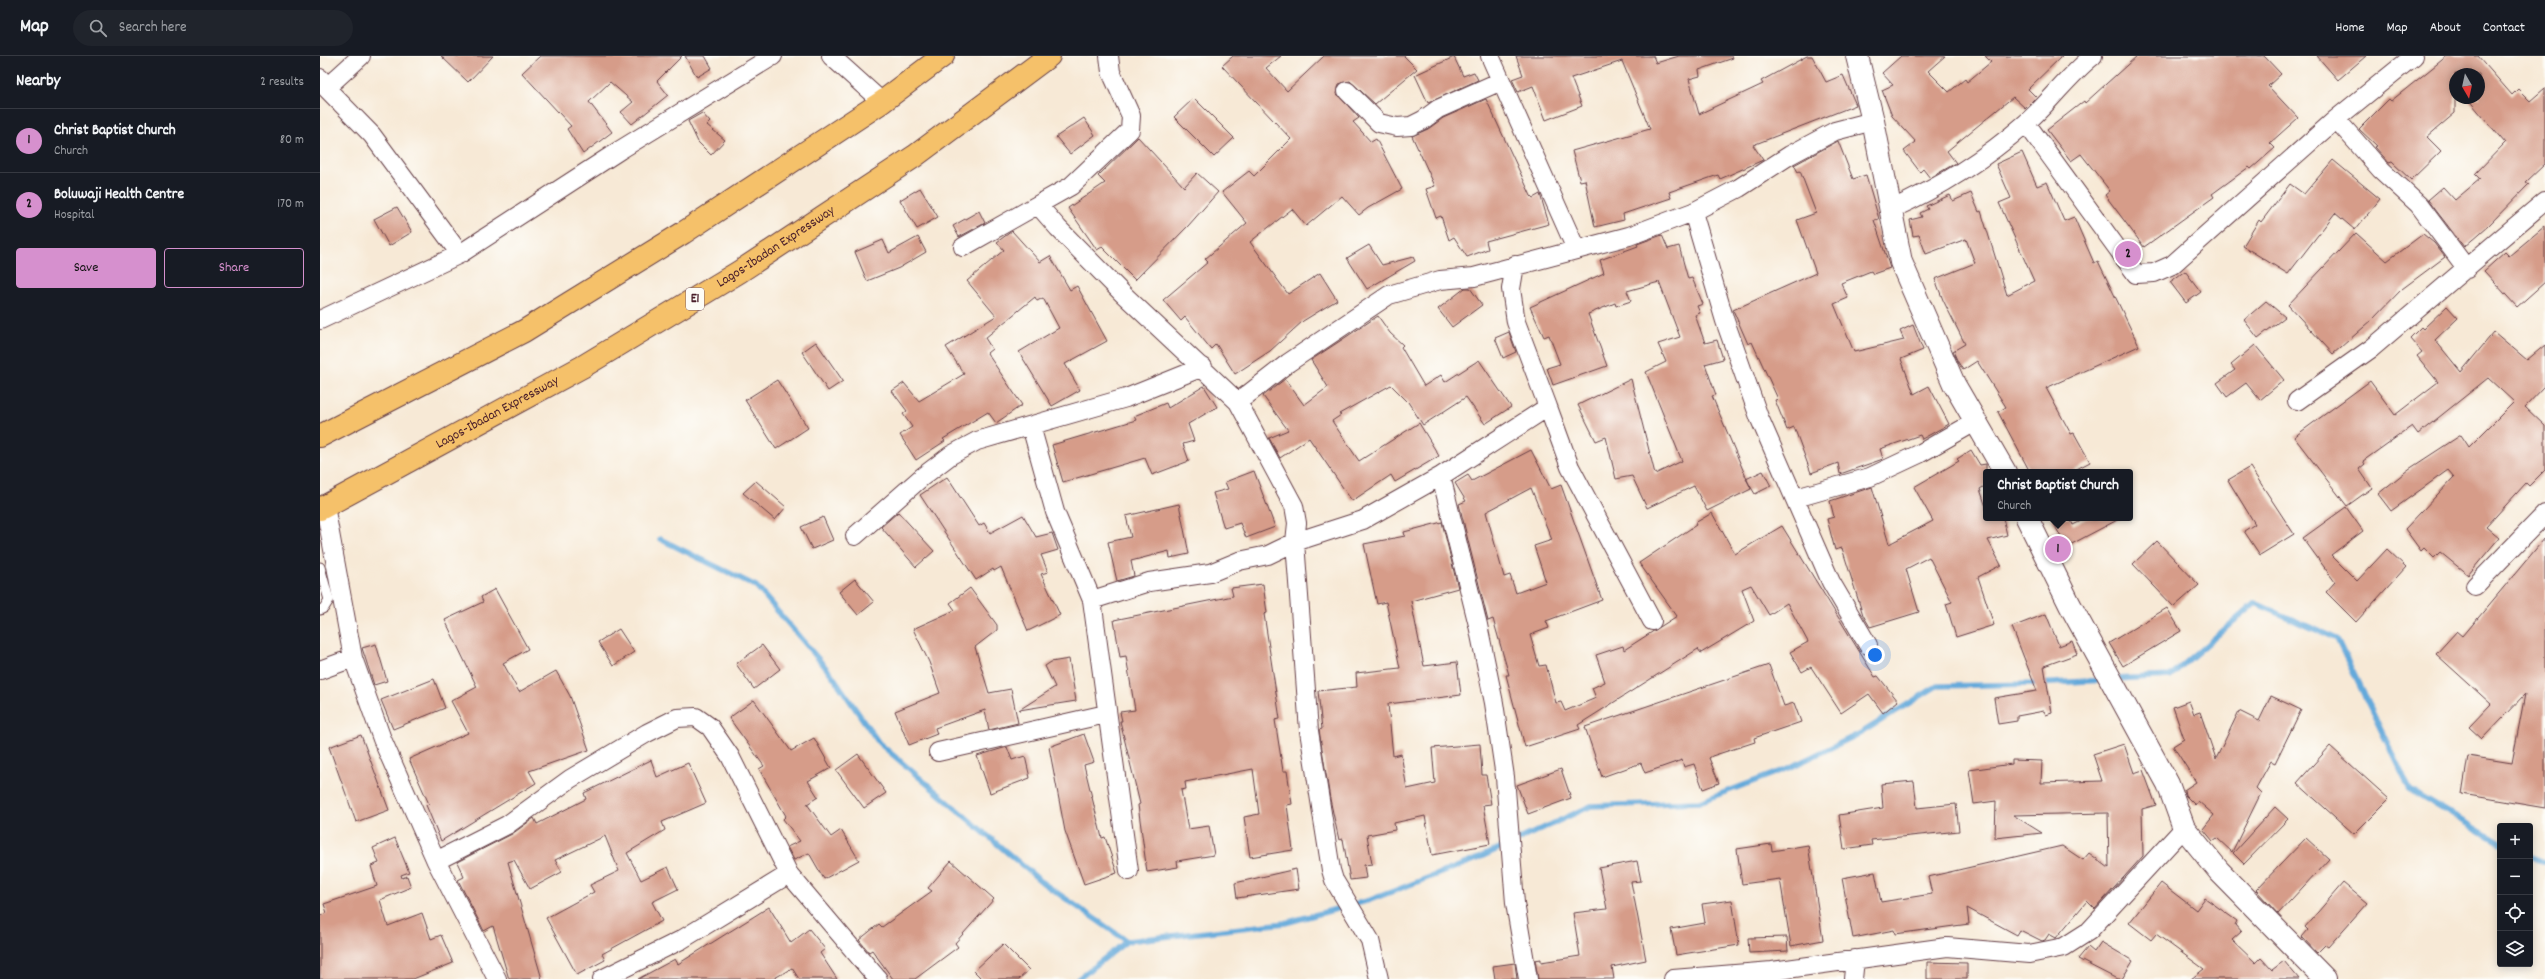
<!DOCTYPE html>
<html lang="en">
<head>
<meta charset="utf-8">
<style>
  body { margin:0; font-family:Dekko,sans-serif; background:#20242c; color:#f1f3f6 }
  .controls { position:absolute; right:12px; bottom:12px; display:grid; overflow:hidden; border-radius:4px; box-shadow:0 2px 10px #0003 }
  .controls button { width:36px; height:36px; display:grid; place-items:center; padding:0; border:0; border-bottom:1px solid #363941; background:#171b24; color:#f1f3f6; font:20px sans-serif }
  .compass { position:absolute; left:2129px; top:12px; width:36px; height:36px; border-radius:50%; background:#171b24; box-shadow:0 2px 10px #0003; rotate:171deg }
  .you { position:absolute; left:1555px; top:599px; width:14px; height:14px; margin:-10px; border:3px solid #fff; border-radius:50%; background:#1a73e8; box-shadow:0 0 0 6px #1a73e833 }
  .badge { display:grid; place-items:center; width:26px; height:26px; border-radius:50%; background:#d690ce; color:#111; font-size:13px; font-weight:700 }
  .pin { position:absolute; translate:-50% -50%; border:2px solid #fff; box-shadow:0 1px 4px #0006 }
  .popup { position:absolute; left:1663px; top:413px; width:150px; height:52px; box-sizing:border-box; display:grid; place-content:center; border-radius:4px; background:#171b24; filter:drop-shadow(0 1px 3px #0005); font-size:13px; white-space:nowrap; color:#9ea1a6 }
  .popup b { font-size:15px; color:#f1f3f6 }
  .popup::after { content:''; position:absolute; left:50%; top:100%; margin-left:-8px; border:8px solid transparent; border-top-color:#171b24 }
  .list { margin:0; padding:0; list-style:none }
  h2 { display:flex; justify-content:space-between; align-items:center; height:52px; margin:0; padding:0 16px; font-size:17px }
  h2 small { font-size:13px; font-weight:400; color:#9ea1a6 }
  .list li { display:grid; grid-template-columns:26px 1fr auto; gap:12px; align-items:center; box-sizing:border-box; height:64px; padding:0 16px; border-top:1px solid #363941 }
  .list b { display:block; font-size:15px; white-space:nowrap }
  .list p { margin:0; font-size:13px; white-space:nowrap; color:#9ea1a6 }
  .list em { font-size:13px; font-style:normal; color:#9ea1a6 }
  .actions { display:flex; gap:8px; padding:12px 16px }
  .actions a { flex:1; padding:9px 0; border:1px solid #d690ce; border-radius:4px; text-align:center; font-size:14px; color:#d690ce }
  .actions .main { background:#d690ce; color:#111 }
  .icon { flex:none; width:22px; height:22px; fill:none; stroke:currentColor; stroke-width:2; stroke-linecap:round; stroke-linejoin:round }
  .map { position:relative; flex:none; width:2225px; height:923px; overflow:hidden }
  header { display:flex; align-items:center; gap:24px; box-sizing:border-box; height:56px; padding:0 20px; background:#171b24; border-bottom:1px solid #363941 }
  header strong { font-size:19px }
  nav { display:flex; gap:22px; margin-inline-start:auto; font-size:14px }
  .search { width:280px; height:36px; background:#20242c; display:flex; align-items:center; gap:10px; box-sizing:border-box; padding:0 14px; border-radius:22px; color:#9ea1a6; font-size:15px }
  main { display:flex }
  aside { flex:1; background:#171b24 }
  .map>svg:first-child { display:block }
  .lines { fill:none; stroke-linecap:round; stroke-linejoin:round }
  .stream { stroke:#64a9da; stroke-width:5.5 }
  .building { fill:#d69c89; fill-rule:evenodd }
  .service-casing { stroke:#643d45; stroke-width:11 }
  .minor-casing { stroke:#643d45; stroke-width:20 }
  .tertiary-casing { stroke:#643d45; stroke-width:24 }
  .motorway-casing { stroke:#643d45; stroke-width:24 }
  .service { stroke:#fff; stroke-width:9 }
  .minor { stroke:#fff; stroke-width:18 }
  .tertiary { stroke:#fff; stroke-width:22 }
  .motorway { stroke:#f5c16b; stroke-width:22 }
  .labels { text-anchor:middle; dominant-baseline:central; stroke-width:3; stroke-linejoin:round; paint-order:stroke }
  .shield { fill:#fdfcf7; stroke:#806168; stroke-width:1 }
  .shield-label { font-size:13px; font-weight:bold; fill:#4a1f2b }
  .street-label { font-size:14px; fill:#4a1f2b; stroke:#fdfcf7 }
</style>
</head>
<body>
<header>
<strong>Map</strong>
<div class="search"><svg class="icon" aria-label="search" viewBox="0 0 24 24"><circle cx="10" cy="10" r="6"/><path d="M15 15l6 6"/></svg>Search here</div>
<nav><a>Home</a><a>Map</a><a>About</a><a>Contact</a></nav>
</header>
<main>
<aside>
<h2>Nearby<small>2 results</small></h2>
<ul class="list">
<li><span class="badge">1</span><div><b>Christ Baptist Church</b><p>Church</p></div><em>80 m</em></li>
<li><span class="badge">2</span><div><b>Boluwaji Health Centre</b><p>Hospital</p></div><em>170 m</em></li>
</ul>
<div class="actions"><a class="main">Save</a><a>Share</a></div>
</aside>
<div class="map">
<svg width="2225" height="923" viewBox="0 0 2225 923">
  <rect width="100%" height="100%" fill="#fdfcf7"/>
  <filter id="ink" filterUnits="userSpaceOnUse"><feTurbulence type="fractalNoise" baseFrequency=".025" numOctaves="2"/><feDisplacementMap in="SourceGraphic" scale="8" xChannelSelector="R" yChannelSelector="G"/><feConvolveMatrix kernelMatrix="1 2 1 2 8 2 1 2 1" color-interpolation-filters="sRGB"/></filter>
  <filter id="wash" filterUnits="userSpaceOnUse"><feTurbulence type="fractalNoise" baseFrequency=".012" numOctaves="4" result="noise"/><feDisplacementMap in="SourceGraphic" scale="16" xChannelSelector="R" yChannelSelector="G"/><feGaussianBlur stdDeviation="0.9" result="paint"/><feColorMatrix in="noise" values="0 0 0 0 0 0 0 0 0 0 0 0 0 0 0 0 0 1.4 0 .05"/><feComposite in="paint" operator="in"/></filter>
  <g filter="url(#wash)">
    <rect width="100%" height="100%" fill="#f7e9d6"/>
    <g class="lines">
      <path class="stream" d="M340 483 436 530 512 619 559 687 723 827 807 885
        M1796 623 1850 620 1935 547 2017 583 2090 734 2180 787
        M2210 800 2225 806
        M758 923 807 885 965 867 1050 844 1152 805 1271 750 1379 746 1469 712 1541 677 1617 630 1714 628 1786 624"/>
    </g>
    <g id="blocks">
      <path class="building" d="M121 0H173L148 26Z
        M220 0H362L337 25 348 39 312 68 301 56 313 46 290 26 269 46 292 76 263 98 247 73 251 70 202 17Z
        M365 0H385L392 12 377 21Z
        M913 0H961L946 12 967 35 1004 0H1084L1097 13 1055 48 1030 25 1019 28 1017 38 1039 62 1033 66 1051 86 1056 83 1082 133 1048 152 1039 159 1022 140 986 170 972 153 930 186 968 238 1000 217 1017 244 983 265 950 295 915 318 896 288 891 293 865 261 861 265 843 244 888 206 885 203 927 167 902 136 929 115 934 120 971 83 902 10Z
        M1196 0H1333L1336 7 1359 0H1412L1413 2 1379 14 1380 20 1369 23 1379 58 1443 28 1441 25 1487 0H1492L1506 26 1523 19 1536 49 1433 89 1443 104 1400 123 1398 119 1349 136 1351 142 1303 158 1304 164 1275 171 1265 124 1260 125 1252 95 1330 73 1302 5 1251 22 1262 50 1226 64 1213 30 1198 36 1192 23 1203 19Z
        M1581 0H1625L1608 15 1629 36 1645 23 1647 26 1671 6 1665 0H1742L1708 33 1716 41 1705 52 1693 41 1627 95 1636 107 1610 122 1603 113 1600 116 1584 95 1596 86 1572 60 1562 34 1573 29 1562 17Z
        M1817 0H1944L1961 18 1948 30 1978 62 1950 87 1955 92 1931 113 1929 111 1892 138 1894 141 1824 191 1785 139 1790 135 1761 98 1751 105 1727 74 1764 45 1765 47Z
        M1997 0H2046L2018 24Z
        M2127 0H2158L2192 39 2198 33 2210 45 2225 32V108L2206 126 2209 128 2168 170 2144 191 2108 144 2123 131 2135 144 2160 123 2155 118 2185 87 2147 42H2159V18H2135V57L2107 81 2121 95 2091 124 2072 106 2069 107 2055 91 2057 90 2039 73 2069 43 2071 45Z
        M1134 1 1143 20 1154 16 1158 24 1108 47 1095 19Z
        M874 42 914 82 894 101 854 61Z
        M1166 43 1211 140 1213 142 1220 138 1229 168 1166 185 1168 193 1147 201 1134 181 1129 184 1121 160 1116 162 1106 133 1115 130 1092 80 1108 73 1123 62Z
        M382 57 390 66 387 69 405 84 391 99 378 86 368 65Z
        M764 62 775 79 750 98 736 81Z
        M818 81 864 131 877 117 898 136 868 170 815 224 782 191 777 194 748 152 785 127 778 120Z
        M1518 85 1533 123 1546 119 1559 163 1554 164 1570 212 1553 218 1551 215 1521 227 1528 242 1514 248 1534 296 1584 284 1580 275 1593 269 1603 294 1581 303 1594 338 1609 330 1629 368 1602 383 1600 379 1560 393 1563 403 1520 418 1518 407 1491 417 1474 371 1467 374 1455 344 1458 343 1432 286 1428 288 1413 254 1496 217 1477 164 1496 157 1480 115 1478 116 1474 109Z
        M1702 96 1717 130 1727 126 1744 165 1754 161 1774 207 1778 205 1819 290 1726 332 1751 378 1754 377 1770 406 1751 416H1710L1678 356 1686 351 1657 305 1643 314 1638 306 1633 295 1645 288 1623 244 1615 223 1655 207 1646 183 1606 198 1599 179 1593 180 1590 164 1602 161 1600 157 1608 153 1606 150 1630 139 1633 145 1651 137 1659 156 1661 155 1687 239 1714 225 1679 147 1691 142 1676 108Z
        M2013 104 2060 143 2035 174 2015 157 1968 218 1923 190 1939 164 1941 166 1970 128 1984 138Z
        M600 132 618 161 597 173 580 144Z
        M77 151 92 176 69 190 54 163Z
        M659 155 665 167 639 181 633 170Z
        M2225 170V226L2197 251 2164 215 2185 196 2189 200Z
        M692 175 720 206 730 200 750 234 757 230 787 285 745 308 760 334 732 350 699 296 739 272 723 242 717 245 715 241 665 282 672 293 667 297 702 349 676 367 668 356 623 383 625 385 596 404 580 379 592 371 583 358 587 355 572 335 584 327 599 345 644 318 626 291 676 260 647 225 684 194 677 186Z
        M2036 177 2067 205 2103 178 2114 187 2125 201 2082 233 2052 264 2013 298 1968 249Z
        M1342 179 1348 193 1359 190 1368 223 1372 222 1383 248 1377 250 1380 257 1375 259 1385 287 1397 284 1403 303 1385 308 1396 339 1392 340 1431 433 1387 455 1374 430 1327 452 1312 420 1296 423 1286 381 1276 385 1258 349 1311 323 1335 418 1362 405 1326 316 1346 306 1338 288 1360 281 1339 226 1307 235 1311 245 1296 250 1295 247 1268 258 1287 310 1233 329 1227 312 1240 308 1229 279 1224 281 1210 251 1284 217 1280 204 1318 190 1317 188Z
        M598 181 606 196 579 212 547 225 535 196 563 184 569 197Z
        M1049 189 1062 209 1093 201 1095 205 1047 233 1027 202Z
        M1865 215 1881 236 1866 247 1850 226Z
        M1145 232H1150L1162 249 1132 271 1118 253Z
        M1946 245 1965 261 1938 282 1924 264Z
        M2127 250 2138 262 2115 284 2141 316 2174 276 2207 304 2225 289V330L2205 351 2225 370V414L2209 430 2206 427 2166 471 2179 482 2148 519 2120 496 2114 502 2104 492 2101 495 2085 473 2134 421 2128 414 2071 455 2058 438 2089 413 2141 379 2149 391 2194 346 2168 322 2098 378 2092 370 2043 405 2045 408 2039 413 2052 432 2027 450 1974 381 2050 325 2075 359 2118 326 2097 300 2102 296 2090 282 2101 271 2103 273Z
        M1058 260 1070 277 1083 289 1081 291 1104 330 1121 319 1125 326 1159 304 1191 351 1165 368 1146 341 1103 369 1088 346 1071 329 1019 358 1021 359 1012 365 1039 405 1099 367 1119 400 1075 426 1071 419 1032 445 989 382 960 402 949 382 968 374 943 340 965 323 984 349 1008 331 991 304Z
        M1189 276 1196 296 1183 302 1175 282Z
        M496 286 523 325 508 335 482 296Z
        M1935 289 1964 324 1940 344 1926 327 1907 341 1897 327 1915 314 1911 309Z
        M457 324 488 372 456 393 425 344Z
        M884 330 897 351 868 368 874 385 863 388 869 405 832 419 825 402 743 426 732 389 816 364 814 360 846 347 848 352Z
        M1211 394 1231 433 1241 429 1282 544 1226 565 1229 572 1210 579 1219 610 1226 609 1236 647 1241 646 1245 655 1276 642 1272 632 1285 626 1276 599 1303 590 1304 594 1357 560 1319 507 1376 469 1375 467 1392 457 1415 498 1462 470 1555 621 1558 620 1578 645 1563 657 1549 638 1521 657 1491 611 1482 616 1470 596 1488 586 1467 547 1449 559 1431 529 1422 533 1434 565 1381 597 1378 593 1258 669 1260 673 1205 691 1186 619H1189L1173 563 1168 565 1139 448 1146 445 1135 427 1148 419 1152 425ZM1211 432 1232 484 1214 490 1226 526 1196 537 1190 519 1184 521 1166 456Z
        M1651 394 1660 409 1666 408V429L1660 433 1666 451V462H1683L1687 479 1668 484 1681 509 1658 521 1674 569 1636 581 1626 548 1632 546 1609 501 1586 513 1599 556 1550 571 1543 559 1522 492 1515 494 1507 463 1514 461 1510 445 1552 431 1569 488 1613 465 1594 431 1639 405 1637 403Z
        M1930 411 1974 478 1940 499 1924 475 1935 468 1908 424Z
        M934 415 955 471 926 482 920 467 904 472 893 437 908 433 905 426Z
        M1443 415 1451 430 1435 438 1426 423Z
        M627 421 659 470 664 467 670 477 703 459 716 481 732 477 738 494 721 499 728 516 721 518 740 559 708 575 681 511 674 515 673 513 656 524 600 439Z
        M436 425 466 451 455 464 423 437Z
        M859 448 869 498 850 502 849 495 811 505 814 520 797 525 788 486 811 481 806 460Z
        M2026 451 2043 475 2011 499 2037 525 2067 493 2086 511 2036 566 2006 536 2015 526 1983 482Z
        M578 456 614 495 596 511 561 471Z
        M503 461 513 484 492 493 481 471Z
        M1731 462H1750L1753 469 1767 462H1801L1746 491Z
        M1122 466 1138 532 1091 545 1104 610 1137 606 1141 639 1068 648 1073 700 1081 698 1087 733 1115 727 1112 692 1160 688 1162 719H1166L1171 748 1163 749 1170 788 1112 799 1105 760 1074 767 1075 774 1047 779 1052 808 1044 809 1046 822 1030 824 1023 783 1019 784 1010 743 999 674 1002 673 998 635 1037 631 1036 617 1080 612 1066 546 1057 548 1044 488 1085 480 1084 476Z
        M2225 482V752L2142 738 2148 700 2192 707 2205 638 2162 683 2149 671 2171 648 2116 598 2137 575 2143 580Z
        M1837 485 1879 529 1854 551 1813 508Z
        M535 523 554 546 538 559 519 536Z
        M943 528 947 557 944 558 960 663 955 664 963 715H967L972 748 967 749 973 794 930 801 924 761 939 758 933 713 865 726 866 733 861 734 868 773 889 770 894 799 857 805 858 811 827 816 818 749 820 748 800 665H802L800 656 815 654 806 600 800 601 794 564 913 540 911 532Z
        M650 532 677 569V574L655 591 669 637 691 633 698 667 669 674 665 654 615 672 617 678 589 689 575 655 620 637 609 606 593 573 635 554 630 547Z
        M175 533 208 593 183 607 199 636 236 615 250 640 269 694 209 715 216 727 121 785 106 749 109 748 89 703 148 677 131 645 157 631 125 564 163 546 161 541Z
        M1847 552 1861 575 1803 610 1789 587Z
        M1726 558 1739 590 1752 585 1757 598 1724 610 1732 657 1726 659 1724 655 1697 660V665L1678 668 1674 642 1717 635 1692 571Z
        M299 573 314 596 293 610 278 586Z
        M56 588 67 625 54 629 42 592Z
        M442 589 460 613 434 633 416 608Z
        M749 603 756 645 699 654 735 631 725 610 731 606Z
        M1449 609 1464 650 1474 647 1481 666 1434 682 1435 686 1392 700 1389 702 1399 727 1383 733 1374 708 1364 711 1362 704 1325 717 1321 707 1282 721 1265 671Z
        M114 623 125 652 73 673 61 644Z
        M1951 640 1981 654 1955 707 1951 705 1936 732 1941 737 1912 796 1897 782 1893 785 1883 773 1894 759 1878 745 1875 749 1865 739 1864 734 1876 726 1853 690 1864 683 1853 651 1869 645 1874 658 1880 656 1896 703 1919 655 1939 665Z
        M434 644 471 695 494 682 511 712 488 725 498 741 487 748 511 781 521 774 539 804 504 823 489 797 474 804 467 791 480 785 463 763 466 760 439 713 444 710 409 662Z
        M764 678 774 706 764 709 782 782 785 781 797 817 764 828 745 775 729 691Z
        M41 679 69 754 36 766 9 691Z
        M1804 688 1814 717 1823 714 1836 749 1822 753 1823 800 1775 853 1767 845 1736 882 1729 878 1725 884 1722 885 1700 874 1697 879 1647 852 1649 868 1575 878 1574 874 1533 882 1522 822 1555 816 1561 846 1612 838 1608 821 1742 790 1763 804 1769 797 1789 812 1788 757 1693 759 1722 777 1675 782 1676 745 1654 748 1649 714 1692 708V704L1722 705 1721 727 1782 725 1773 698Z
        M2010 690 2069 743 2034 778 1977 727Z
        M687 691 692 704 705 700 710 722 670 737 657 700Z
        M538 698 566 737 544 752 516 714Z
        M331 704 337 721 368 707 386 747 342 766 345 774 307 797 321 824 348 811 358 833 332 846 342 865 282 898 285 904 257 919 226 862 274 836 270 829 299 815 285 780 235 804 242 816 210 833 194 804 188 806 222 923H189L173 870 164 875 138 824 144 821 137 806 192 778 214 762 217 768 266 743 264 737Z
        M1241 713 1251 742 1208 758 1197 729Z
        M1594 725 1597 752 1636 748 1639 775 1551 784 1552 789 1524 793 1519 759 1563 752 1561 728Z
        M1955 751 1968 763 1924 808 1913 797Z
        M75 782 89 816 81 819 82 822 87 820 91 831 60 844 68 870 102 857 111 883 121 879 133 907 93 923H0V860L7 857 4 848 57 830 51 810 59 807 53 792Z
        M1986 782 2009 803 1958 858 1936 834Z
        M1451 788 1452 795 1488 789 1503 884 1471 890 1460 823 1422 828 1417 793Z
        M631 805 674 843 635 887 638 891 595 923H573L552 894 549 896 539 884 559 868 562 871 612 835 608 832Z
        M1317 805 1321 825 1311 826 1326 904 1292 911 1294 923H1218L1215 904 1221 903V906L1260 900 1253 857 1287 853 1279 812Z
        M976 813 979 833 917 842 915 827Z
        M1841 827 1876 854 1885 842 1917 865 1915 869 1921 876 1912 884 1936 907 1941 902 1952 914 1964 905 1979 923H1871L1884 913 1836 878 1831 884 1809 867Z
        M2023 827 2047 847 2008 891 2005 889 1997 897 1982 881 1988 874 1985 871Z
        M1412 844 1419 889 1356 899 1351 873 1385 867 1382 848Z
        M449 851 471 887 489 873 505 893 500 897 517 923H479L472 912 453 923H318L355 903 358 908Z
        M1467 881 1468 895 1429 897 1428 882Z
        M1781 886 1813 905 1802 923H1797L1758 903 1768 891 1774 896Z
        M683 888 709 914 699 923H662L654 915Z
        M1607 906 1647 907V923H1607Z
        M1195 907 1197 923H1175L1173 910Z"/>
    </g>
  </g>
  <g filter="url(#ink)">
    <use href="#blocks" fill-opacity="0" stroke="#643d45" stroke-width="1"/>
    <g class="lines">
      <g class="service-casing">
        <path id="service" d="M0 511 9 544 4 552 0 554"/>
      </g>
      <g class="minor-casing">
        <path id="minor" d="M511 0 562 46
          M1170 0 1256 193
          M0 22 6 32 52 79 140 198
          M6 32 41 0
          M1027 35 1059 67 1077 71 1091 70 1103 64 1118 53 1181 25
          M2016 63 2061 114 2099 149 2147 213
          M1706 67 1816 218 1834 217 1852 209 2016 63 2094 0
          M718 149 738 172 803 238 918 346 974 450 977 467 975 486 989 675 1011 814 1014 824 1050 884 1059 923
          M1570 154C1619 132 1665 103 1706 67 1730 46 1748 20 1773 0
          M1373 156 1405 265 1439 361 1511 526 1548 589
          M643 191 751 130 810 74 811 60 791 16 789 0
          M0 264 140 198 300 94 453 0
          M1977 345 2052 292 2225 145
          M918 346 968 307 1069 239 1120 224 1154 221 1309 180 1373 156 1419 132 1470 99 1515 75 1553 65
          M1228 351 1250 411 1332 565
          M711 370 735 456 772 544 809 815
          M1121 420 1158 569 1174 647 1185 721 1195 847 1208 923
          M1476 442 1550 421 1599 398 1655 366
          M5 450 33 602 62 683 116 805 177 923
          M535 480 602 421 631 399 657 385 806 342 883 311
          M2155 530 2225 458
          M772 544 829 526 890 517 919 505 948 499 975 486 1043 464 1121 420 1228 351 1196 266 1191 233 1195 209
          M0 614 33 602
          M618 696 786 658
          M116 805 187 769 250 723 327 677 357 662 376 661 390 671 410 700 469 818 558 923
          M282 923 361 884 469 818
          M1353 923 1452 915 1627 891 1709 898 1744 891 1769 875 1864 772
          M1533 923 1535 903"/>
      </g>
      <g class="tertiary-casing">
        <path id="tertiary" d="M1537 0 1553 65 1581 206 1634 328 1685 416
          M1707 462 1750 549 1848 728 1864 772 1899 815 2005 923"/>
      </g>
      <g class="motorway-casing">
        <g id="motorway">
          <path d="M0 380 204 275 363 177 562 46 623 0"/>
          <path id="s1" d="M0 453 262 311 419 216 595 100 729 0"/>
        </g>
      </g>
      <use href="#service" class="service"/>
      <use href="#minor" class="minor"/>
      <use href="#tertiary" class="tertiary"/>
      <use href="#motorway" class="motorway"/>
    </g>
  </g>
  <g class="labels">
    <rect class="shield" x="366" y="232" width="18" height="22" rx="3"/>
    <g class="shield-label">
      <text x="375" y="243">E1</text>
    </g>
    <g class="street-label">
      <text stroke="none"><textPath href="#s1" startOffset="526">Lagos-Ibadan Expressway</textPath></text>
      <text stroke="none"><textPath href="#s1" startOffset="202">Lagos-Ibadan Expressway</textPath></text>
    </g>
  </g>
</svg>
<div class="controls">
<button>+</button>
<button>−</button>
<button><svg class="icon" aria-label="locate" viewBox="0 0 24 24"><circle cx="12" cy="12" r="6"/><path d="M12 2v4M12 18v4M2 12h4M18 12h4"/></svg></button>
<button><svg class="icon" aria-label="layers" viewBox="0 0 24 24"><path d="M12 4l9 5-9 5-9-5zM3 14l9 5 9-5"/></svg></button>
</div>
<svg class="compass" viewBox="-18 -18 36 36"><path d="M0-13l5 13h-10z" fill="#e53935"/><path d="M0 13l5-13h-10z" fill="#9ea1a6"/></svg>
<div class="you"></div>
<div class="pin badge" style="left:1738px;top:493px">1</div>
<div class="popup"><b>Christ Baptist Church</b>Church</div>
<div class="pin badge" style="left:1808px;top:198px">2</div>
</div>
</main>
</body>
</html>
